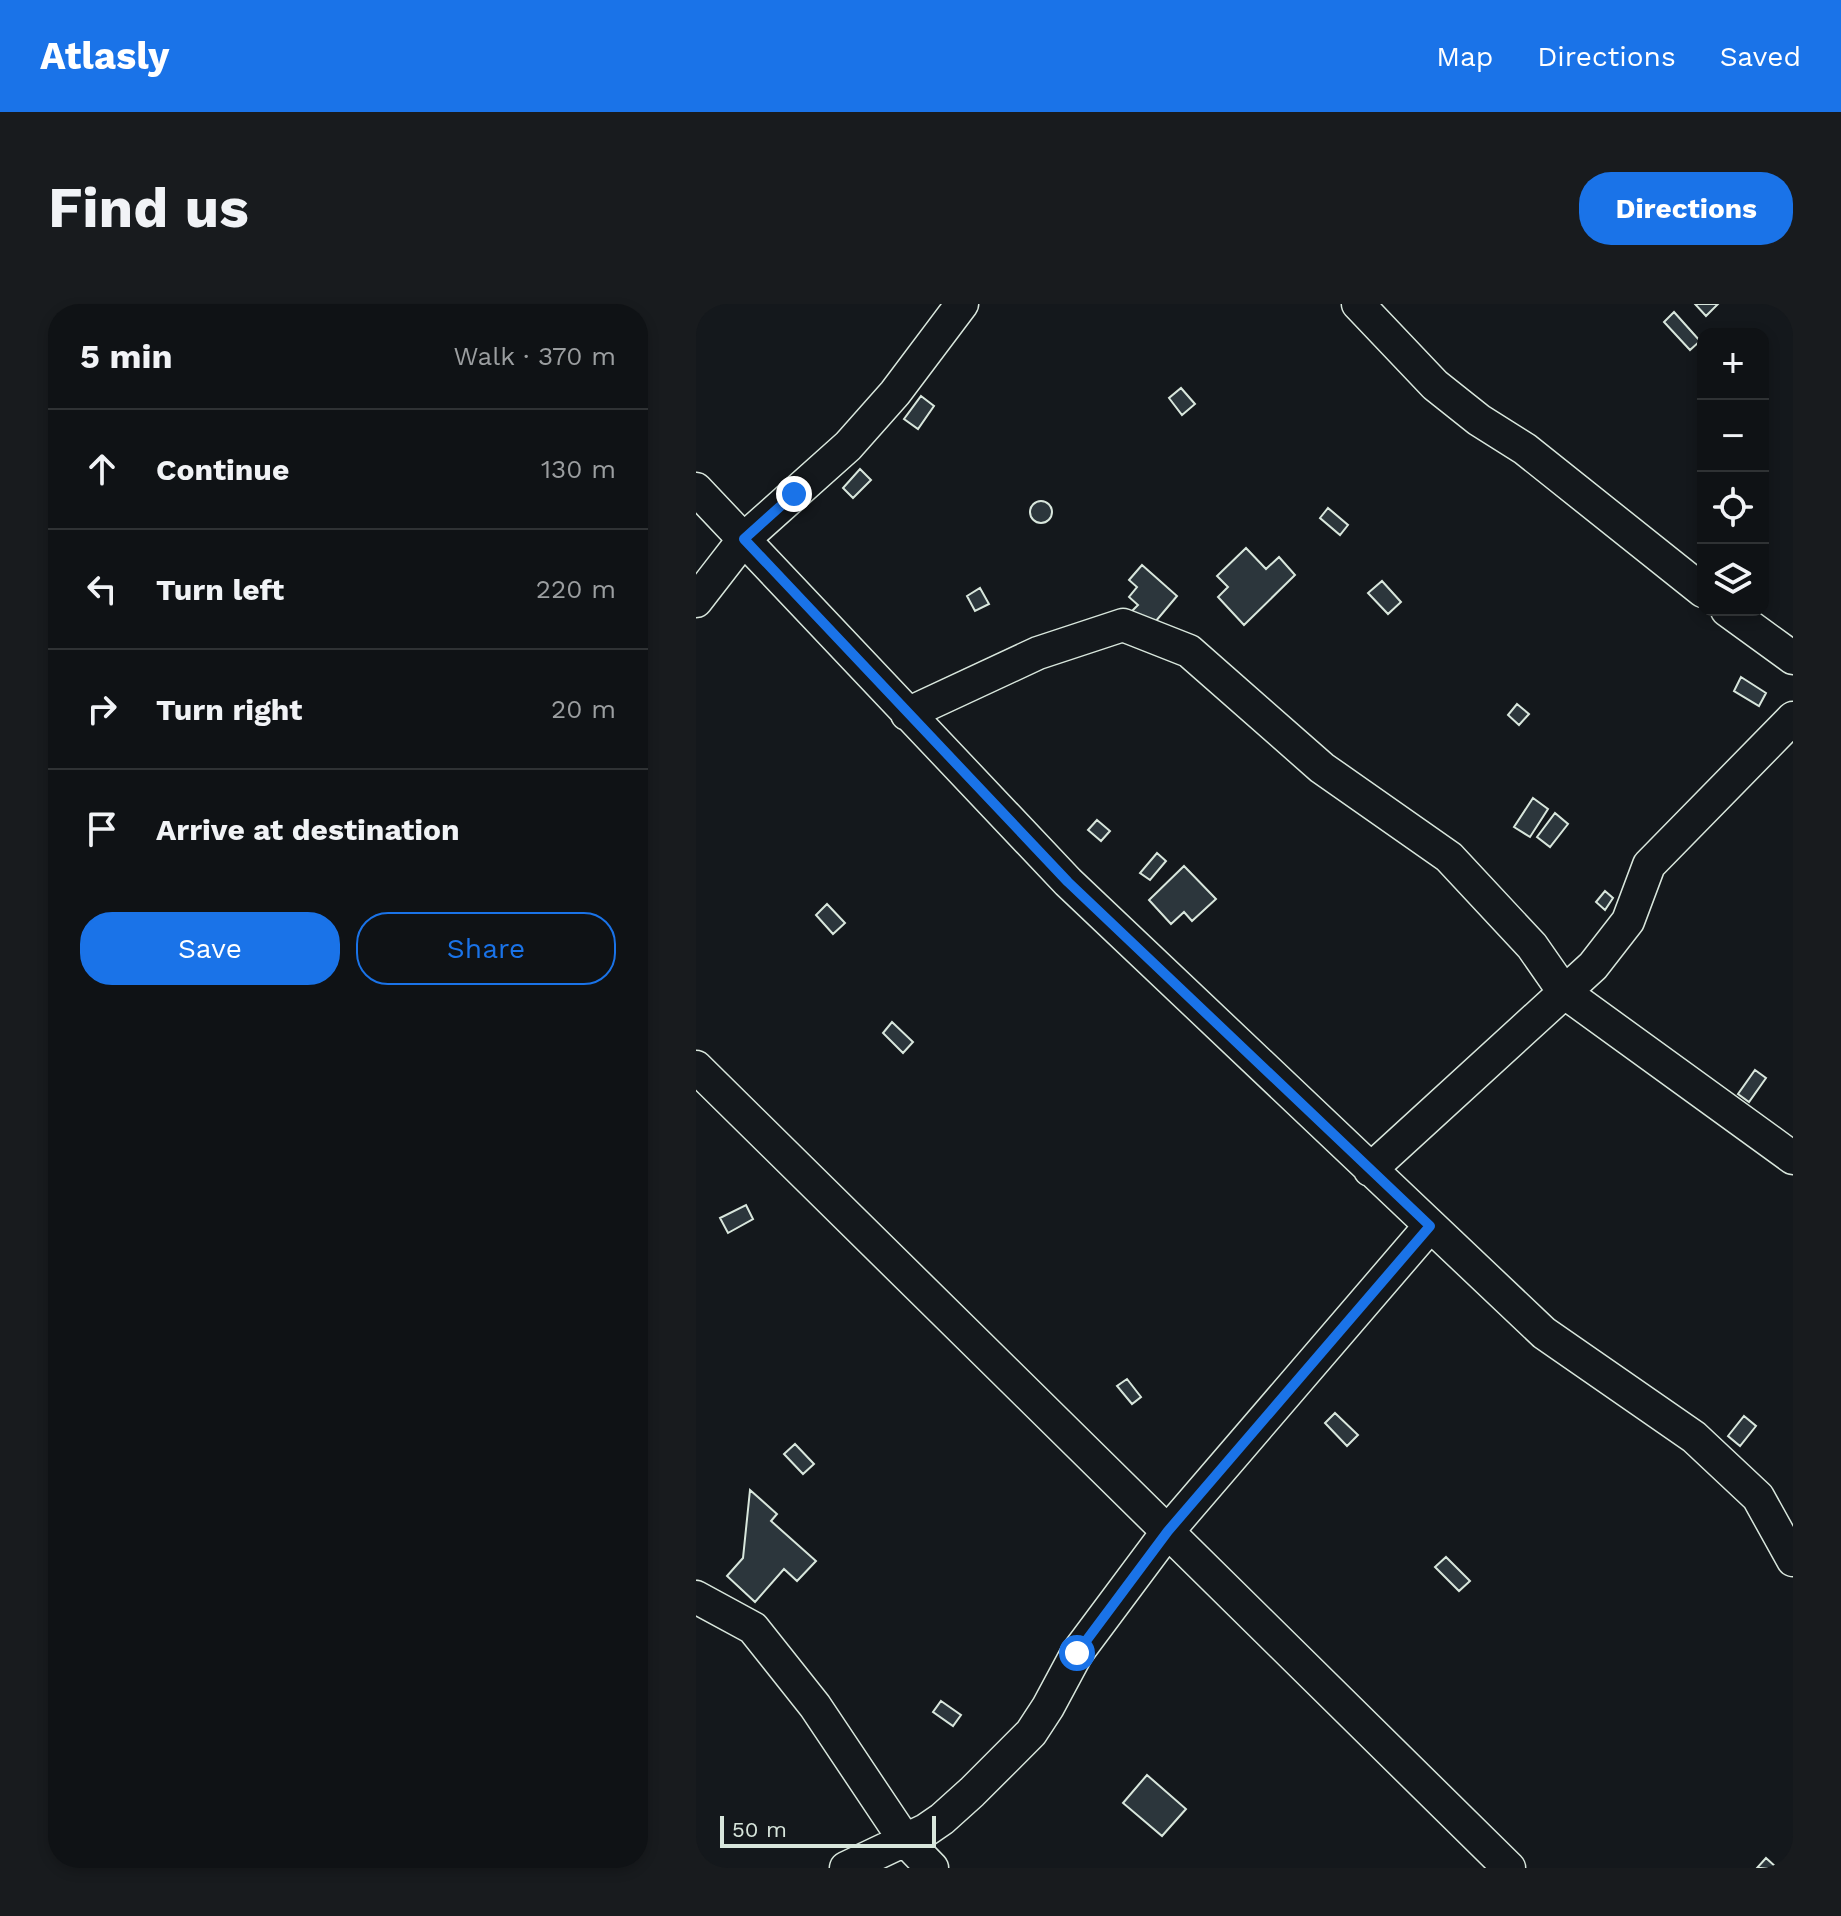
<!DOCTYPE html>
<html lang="en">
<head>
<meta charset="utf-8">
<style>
  body { margin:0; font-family:"Work Sans",sans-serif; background:#181b1e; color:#f1f3f6 }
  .controls { position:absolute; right:24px; top:24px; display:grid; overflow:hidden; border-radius:16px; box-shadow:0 4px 12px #0003 }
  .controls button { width:72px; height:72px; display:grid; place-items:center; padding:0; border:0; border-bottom:2px solid #2f3234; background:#0f1215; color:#f1f3f6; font:40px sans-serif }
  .scale { position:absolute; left:24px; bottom:20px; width:216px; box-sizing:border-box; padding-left:8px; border:4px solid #d8e6dc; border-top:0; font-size:22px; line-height:28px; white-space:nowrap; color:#d8e6dc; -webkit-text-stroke:6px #14181c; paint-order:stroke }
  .stop { position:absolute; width:24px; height:24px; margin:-18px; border:6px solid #1a73e8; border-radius:50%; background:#fff }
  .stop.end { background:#1a73e8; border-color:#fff; box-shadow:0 2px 8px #0008 }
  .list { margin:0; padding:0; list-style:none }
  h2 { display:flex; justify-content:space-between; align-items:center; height:104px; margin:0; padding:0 32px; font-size:34px }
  h2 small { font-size:26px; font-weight:400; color:#9b9ea0 }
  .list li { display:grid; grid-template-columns:52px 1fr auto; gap:24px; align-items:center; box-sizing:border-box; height:120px; padding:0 32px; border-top:2px solid #2f3234 }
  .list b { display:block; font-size:30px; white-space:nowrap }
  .list em { font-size:26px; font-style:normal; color:#9b9ea0 }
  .actions { display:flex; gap:16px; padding:24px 32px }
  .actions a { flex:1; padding:18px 0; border:2px solid #1a73e8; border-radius:32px; text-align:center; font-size:28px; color:#1a73e8 }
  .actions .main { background:#1a73e8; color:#fff }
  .icon { flex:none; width:44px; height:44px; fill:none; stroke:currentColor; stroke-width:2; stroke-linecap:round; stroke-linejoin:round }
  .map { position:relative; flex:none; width:1097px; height:1564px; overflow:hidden; border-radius:32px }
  header { display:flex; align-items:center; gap:48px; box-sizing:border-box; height:112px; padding:0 40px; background:#1a73e8; color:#fff }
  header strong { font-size:38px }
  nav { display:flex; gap:44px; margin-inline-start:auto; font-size:28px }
  .intro { display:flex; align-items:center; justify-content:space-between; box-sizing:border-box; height:192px; padding:0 48px }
  h1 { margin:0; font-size:56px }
  .button { padding:20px 36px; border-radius:32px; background:#1a73e8; color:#fff; font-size:28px; font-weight:700 }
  main { display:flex; gap:48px; padding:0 48px }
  aside { flex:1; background:#0f1215; border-radius:32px; box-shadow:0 4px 12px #0003 }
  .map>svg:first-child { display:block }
  .building { fill:#2c363c; stroke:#d8e6dc; stroke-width:2 }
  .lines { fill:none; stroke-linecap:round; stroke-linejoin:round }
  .minor-casing { stroke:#d8e6dc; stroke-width:35 }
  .minor { stroke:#14181c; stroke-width:32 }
  .route { stroke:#1a73e8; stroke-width:10 }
</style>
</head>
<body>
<header>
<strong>Atlasly</strong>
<nav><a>Map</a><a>Directions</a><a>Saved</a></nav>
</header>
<div class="intro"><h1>Find us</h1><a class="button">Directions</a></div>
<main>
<aside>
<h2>5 min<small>Walk · 370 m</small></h2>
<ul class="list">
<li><svg class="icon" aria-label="ahead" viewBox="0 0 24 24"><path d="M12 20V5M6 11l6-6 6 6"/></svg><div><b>Continue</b></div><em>130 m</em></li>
<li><svg class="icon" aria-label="left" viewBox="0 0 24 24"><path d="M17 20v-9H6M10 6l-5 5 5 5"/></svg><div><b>Turn left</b></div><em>220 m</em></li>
<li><svg class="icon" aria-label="right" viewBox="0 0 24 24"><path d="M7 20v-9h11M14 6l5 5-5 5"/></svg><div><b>Turn right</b></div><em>20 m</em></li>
<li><svg class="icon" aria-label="arrive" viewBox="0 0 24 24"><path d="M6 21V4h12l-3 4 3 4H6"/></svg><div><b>Arrive at destination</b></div></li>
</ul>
<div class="actions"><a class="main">Save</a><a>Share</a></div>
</aside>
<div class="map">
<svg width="1097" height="1564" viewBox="0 0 1097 1564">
  <rect width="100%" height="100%" fill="#14181c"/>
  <path class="building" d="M999 0H1022L1010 12Z
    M978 8 1004 37 994 46 968 18Z
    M485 84 499 100 486 111 473 94Z
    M225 92 238 102 222 125 208 115Z
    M164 165 175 176 157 194 147 184Z
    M334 208a11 11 0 1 1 22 0a11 11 0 1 1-22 0Z
    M632 204 652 221 644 231 624 214Z
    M550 244 570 265 583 253 599 271 548 321 522 293 532 283 521 272Z
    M446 261 481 292 454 324 435 308 442 301 433 293 441 283 433 276Z
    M686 277 705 298 692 310 672 289Z
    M284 284 293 300 279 307 271 292Z
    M1045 373 1070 389 1063 402 1038 387Z
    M821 400 833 410 823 421 812 411Z
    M837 494 852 505 834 533 818 523Z
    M859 509 872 520 854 543 841 533Z
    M401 516 414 527 405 537 392 526Z
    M461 549 470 557 454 576 444 569Z
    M488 562 520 595 496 617 488 608 475 620 453 596Z
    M909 587 917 594 909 606 900 598Z
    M131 600 149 619 137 630 120 611Z
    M196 718 217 738 207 749 187 729Z
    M1059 766 1070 774 1053 798 1042 790Z
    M50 901 57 915 32 929 24 914Z
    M431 1075 445 1093 436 1100 421 1082Z
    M639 1109 662 1131 651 1142 629 1119Z
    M1048 1112 1060 1122 1044 1142 1032 1132Z
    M99 1140 118 1160 107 1170 88 1150Z
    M54 1186 81 1210 75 1217 120 1257 101 1277 88 1265 59 1298 31 1272 47 1254Z
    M750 1253 774 1277 763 1287 739 1263Z
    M245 1397 265 1411 257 1422 237 1408Z
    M451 1471 490 1505 466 1532 427 1499Z
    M1070 1554 1081 1564H1061Z"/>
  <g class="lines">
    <g class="minor-casing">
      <path id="minor" d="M662 0 739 81 783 116 829 145 1007 287
        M0 185 372 578 848 1029 998 1133 1062 1193 1097 1256
        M0 297 48 235 152 142 199 89 266 0
        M1031 306 1097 354
        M211 410 342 349 427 321 493 347 626 464 753 553 836 642 868 688 1097 854
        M0 763 813 1564
        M674 866 897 662 932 617 953 561 1097 414
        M0 1293 57 1324 119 1402 208 1535 236 1564
        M150 1564 230 1526 246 1515 276 1488 335 1429 352 1403 381 1349 472 1227 734 922"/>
    </g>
    <use href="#minor" class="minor"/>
  </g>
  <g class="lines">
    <path class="route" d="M98 190 48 235 372 578 734 922 472 1227 381 1349"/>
  </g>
</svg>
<div class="controls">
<button>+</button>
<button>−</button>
<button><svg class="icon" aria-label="locate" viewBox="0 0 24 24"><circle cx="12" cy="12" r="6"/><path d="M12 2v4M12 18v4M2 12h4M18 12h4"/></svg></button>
<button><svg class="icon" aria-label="layers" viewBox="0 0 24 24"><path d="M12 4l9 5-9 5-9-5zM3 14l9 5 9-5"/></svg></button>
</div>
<div class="scale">50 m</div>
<div class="stop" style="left:381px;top:1349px"></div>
<div class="stop end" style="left:98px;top:190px"></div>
</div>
</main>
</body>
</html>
